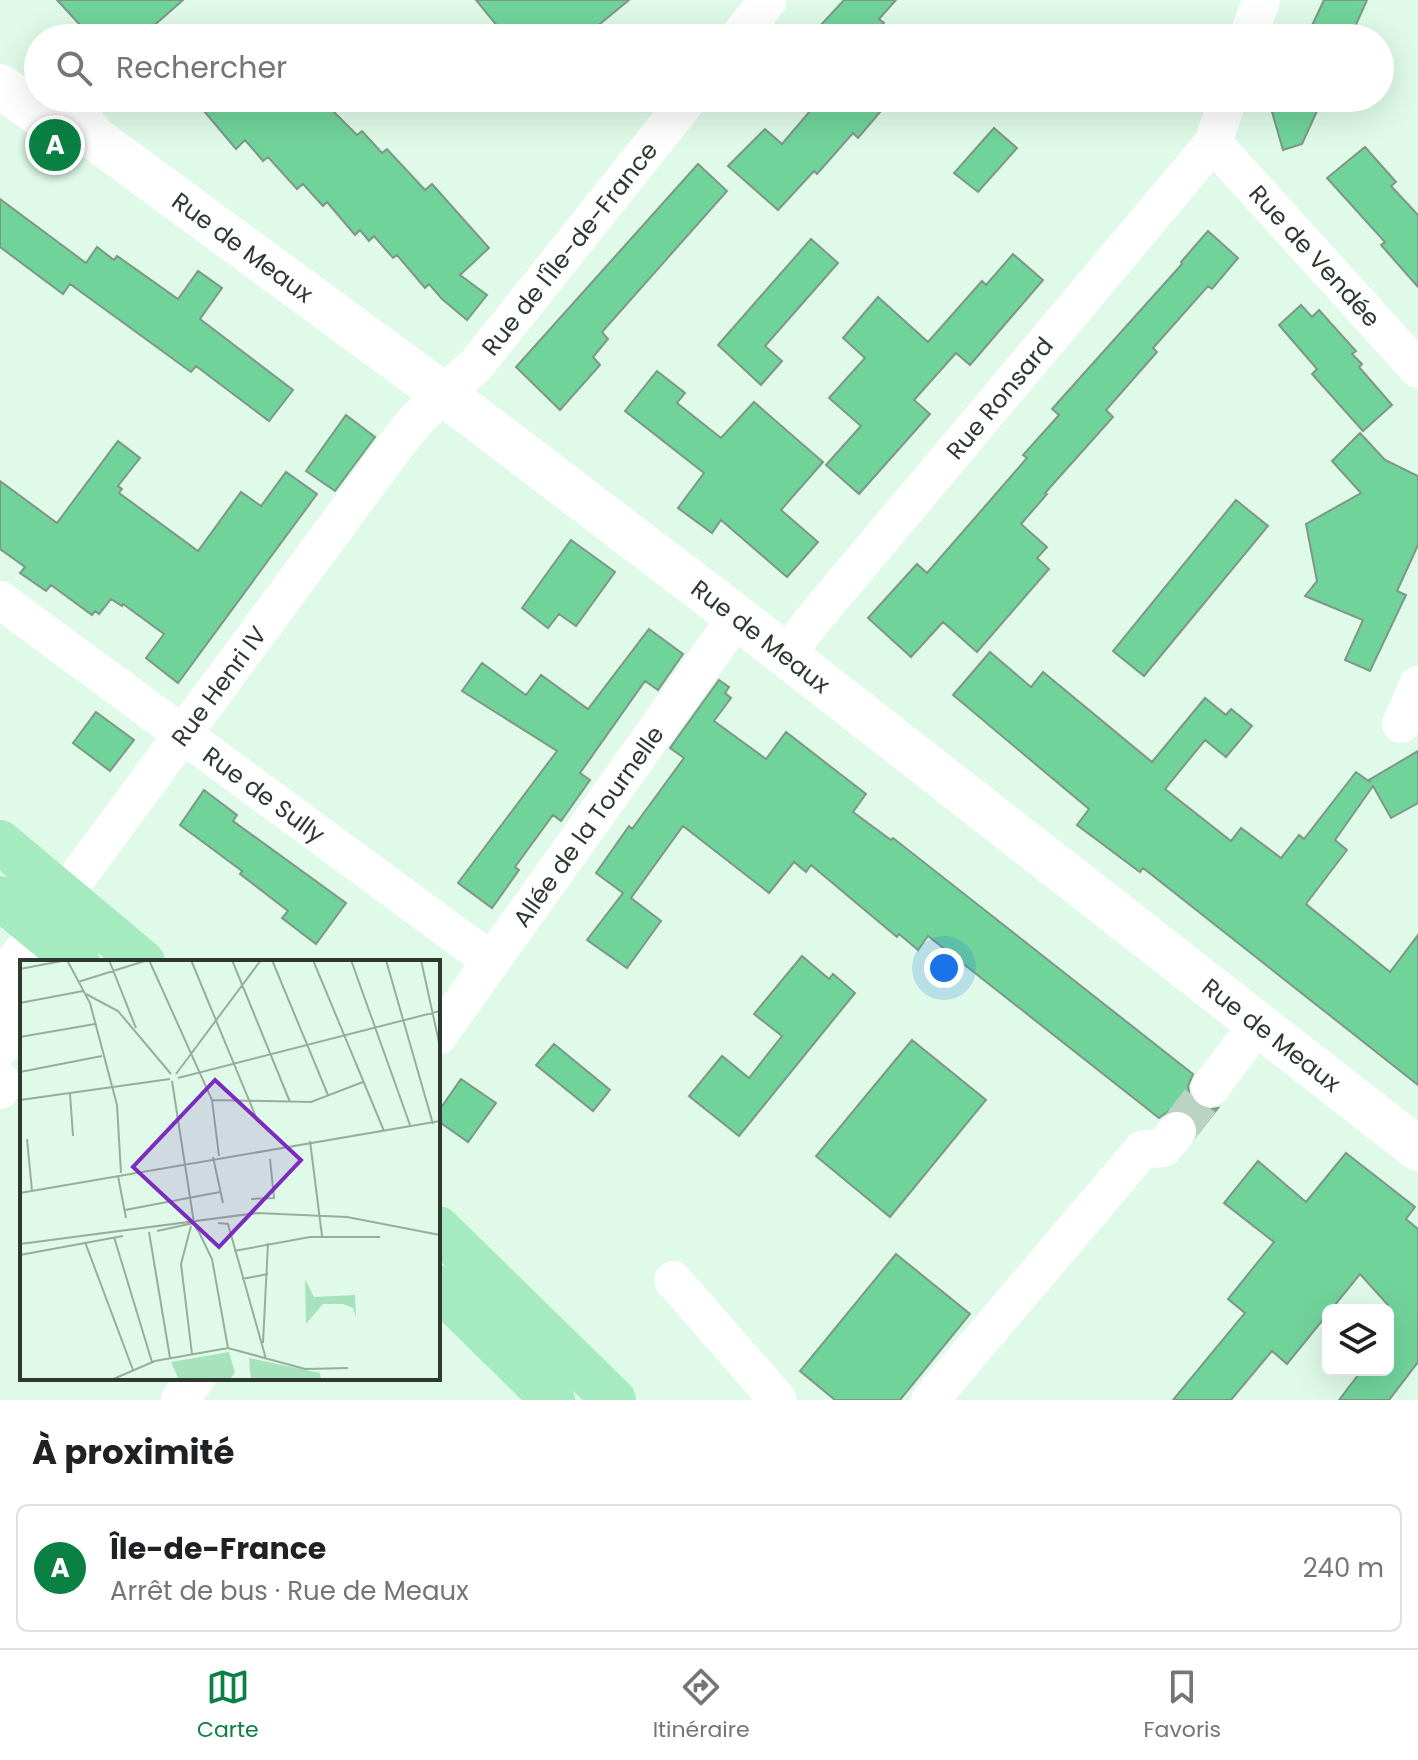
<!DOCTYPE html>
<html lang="fr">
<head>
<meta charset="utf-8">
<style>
  body { margin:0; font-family:Poppins,sans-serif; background:#f6f6f6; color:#202124 }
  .controls { position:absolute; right:24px; bottom:24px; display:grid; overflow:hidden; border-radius:12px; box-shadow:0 8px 32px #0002 }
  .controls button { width:72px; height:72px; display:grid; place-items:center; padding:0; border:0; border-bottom:2px solid #e0e0e0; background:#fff; color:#202124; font:40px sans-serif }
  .you { position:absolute; left:944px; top:968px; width:28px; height:28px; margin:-20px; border:6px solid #fff; border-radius:50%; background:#1a73e8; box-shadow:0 0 0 12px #1a73e833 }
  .badge { display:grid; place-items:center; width:52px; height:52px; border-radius:50%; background:#0b8043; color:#fff; font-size:26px; font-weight:700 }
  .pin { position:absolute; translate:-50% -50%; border:4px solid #fff; box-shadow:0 2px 8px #0006 }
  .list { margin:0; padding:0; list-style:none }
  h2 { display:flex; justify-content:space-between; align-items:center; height:104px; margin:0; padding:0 32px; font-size:34px }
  h2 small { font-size:26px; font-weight:400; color:#757577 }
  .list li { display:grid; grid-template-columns:52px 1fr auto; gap:24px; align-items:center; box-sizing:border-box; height:128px; margin:0 16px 16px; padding:0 16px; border:2px solid #e0e0e0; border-radius:12px }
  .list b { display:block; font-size:30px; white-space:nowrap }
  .list p { margin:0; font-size:26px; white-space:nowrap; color:#757577 }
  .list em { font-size:26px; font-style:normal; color:#757577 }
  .icon { flex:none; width:44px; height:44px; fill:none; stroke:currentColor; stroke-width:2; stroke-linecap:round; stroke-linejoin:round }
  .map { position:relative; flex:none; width:1418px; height:1400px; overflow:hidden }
  .search { position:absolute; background:#fff; box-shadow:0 8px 32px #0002; left:24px; right:24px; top:24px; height:88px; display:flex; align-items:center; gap:20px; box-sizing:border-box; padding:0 28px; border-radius:44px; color:#757577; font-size:30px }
  .sheet { height:248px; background:#fff }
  nav { display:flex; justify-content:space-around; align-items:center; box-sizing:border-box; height:112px; border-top:2px solid #e0e0e0; background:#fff; font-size:22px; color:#757577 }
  nav a { display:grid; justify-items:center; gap:4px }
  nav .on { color:#0b8043 }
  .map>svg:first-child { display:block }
  .building { fill:#70d39a; stroke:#7f9787; stroke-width:2 }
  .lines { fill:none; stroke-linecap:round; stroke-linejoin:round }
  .minor-tunnel { stroke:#bcd3c4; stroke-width:38; stroke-dasharray:38 19; stroke-linecap:butt }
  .minor { stroke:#fff; stroke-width:38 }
  .secondary { stroke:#fff; stroke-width:44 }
  .trunk { stroke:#a6eac0; stroke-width:44 }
  .labels { text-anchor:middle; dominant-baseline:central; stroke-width:7; stroke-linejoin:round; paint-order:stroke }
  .street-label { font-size:24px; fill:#2f3932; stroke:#dffae8 }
  .inset-road { fill:none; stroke:#99ad9f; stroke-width:2 }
  .view { fill:#7b2cbf; fill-opacity:0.15; stroke:#7b2cbf; stroke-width:4 }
  .inset-edge { fill:none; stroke:#2f3932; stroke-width:4 }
</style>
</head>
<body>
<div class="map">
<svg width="1418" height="1400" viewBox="0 0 1418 1400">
  <rect width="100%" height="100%" fill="#dffae8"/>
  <path class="building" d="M57 0H183L140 38H92Z
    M476 0H629L583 38H507Z
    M844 0H896L879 19 884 23 871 38H834L820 26Z
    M1324 0H1367L1350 38H1306Z
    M193 98H313L322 108 327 105 357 135 362 131 382 153 387 149 425 190 432 184 489 248 460 275 487 295 467 320 442 299 429 284 425 288 397 255 393 258 374 236 369 241 360 230 355 235 327 202 323 206 303 184 297 189 268 157 263 161 245 140 236 149Z
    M821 98H892L858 138 853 133 817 174 814 171 778 210 728 166 765 129 782 144Z
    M1314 98H1323L1302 144 1283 150 1272 112Z
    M994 128 1017 148 978 192 954 173Z
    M1365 147 1396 182 1391 186 1418 215V287L1381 245 1385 242 1327 178Z
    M698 164 727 191 602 332 608 339 593 357 600 365 560 410 516 367Z
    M0 199 86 263 97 247 114 260 117 256 178 299 198 271 222 288 200 319 293 390 269 421 196 366 191 372 70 284 63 294 0 247Z
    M1208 231 1238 258 1212 289 1208 286 1153 348 1157 352 1106 410 1113 417 1045 493 1047 494 1021 524 1047 547 1037 558 1049 569 977 652 943 622 911 657 868 618 917 564 927 573 1027 458 1023 455 1059 415 1052 409 1182 264 1181 262Z
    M811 239 838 263 765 346 782 361 761 385 718 345Z
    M1013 254 1043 280 970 365 956 353 914 400 930 414 859 494 826 465 861 426 829 398 865 358 843 338 878 297 928 342 982 281 986 285Z
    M1301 305 1312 317 1319 310 1356 351 1352 354 1362 364 1359 367 1392 405 1363 431 1312 374 1317 369 1279 325Z
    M657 371 685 393 677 403 721 438 754 402 823 462 781 510 818 542 787 577 721 520 712 533 678 508 704 473 625 411Z
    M346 415 375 437 335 491 306 471Z
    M1360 433 1385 460 1418 476V545L1397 591 1406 595 1370 671 1345 660 1363 620 1305 596 1317 581 1306 524 1361 493 1332 461Z
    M118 441 140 458 118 486 122 489 119 493 198 551 241 492 261 506 286 472 317 494 178 683 146 658 164 634 123 604 122 606 111 599 99 614 95 611 92 615 51 585 46 591 20 573 25 567 0 549V481L57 523Z
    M1236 500 1268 526 1144 676 1113 651Z
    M571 540 615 572 576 626 559 614 548 628 522 608Z
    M649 629 683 654 658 690 645 681 580 773 590 780 561 821 553 815 515 867 519 870 492 908 458 883 557 751 462 691 482 663 526 695 541 675 588 709Z
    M990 652 1031 687 1043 672 1152 762 1205 698 1226 715 1231 709 1252 726 1226 757 1205 740 1165 789 1231 841 1241 828 1281 858 1299 835 1304 839 1356 772 1370 782 1369 780 1418 751V803L1391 818 1373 786 1335 840 1347 850 1306 904 1390 972 1418 935V1085L1143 868 1140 872 1077 825 1089 809 953 695Z
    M719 680 729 687 725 693 731 698 714 721 766 759 786 732 866 794 853 812 891 840 893 838 1193 1074 1188 1086 1190 1097 1196 1105 1207 1110 1218 1108 1199 1132 1197 1123 1190 1114 1181 1110H1170L1159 1118 928 936 918 950 899 934 897 937 811 865 806 872 794 862 769 893 683 826 631 898 661 921 627 968 587 940 623 893 596 873 629 826 632 829 684 758 670 748Z
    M96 712 134 740 110 771 73 743Z
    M204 790 237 815 233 821 346 903 316 944 282 918 288 911 240 874 242 871 180 825Z
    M802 956 829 979 833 974 855 993 739 1136 689 1096 722 1056 749 1078 782 1036 754 1014Z
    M912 1040 986 1100 890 1217 816 1156Z
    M554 1044 610 1090 593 1111 536 1065Z
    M461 1079 496 1103 468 1142 438 1121V1112Z
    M1346 1153 1415 1207 1406 1219 1418 1229V1362L1389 1400H1339L1362 1370H1388V1305L1360 1274 1287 1364 1272 1351 1231 1400H1173L1245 1313 1228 1299 1274 1242 1224 1203 1258 1161 1306 1202Z
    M896 1254 970 1314 900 1400H835L800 1371Z"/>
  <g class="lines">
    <path class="minor-tunnel" d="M1177 1131 1210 1088"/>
    <g class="minor">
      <path d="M738 38 768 0"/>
      <path d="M1248 38 1261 0"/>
      <path id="s1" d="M1213 143 1418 369"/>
      <path id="s2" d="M0 600 491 961"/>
      <path id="s3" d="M786 655 812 621 1213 143 1228 98"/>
      <path d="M1401 724 1418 685"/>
      <path id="s4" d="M0 982 402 437 417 419 476 365 689 98"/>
      <path d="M0 988C17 1006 11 1029 0 1048"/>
      <path id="s5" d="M438 1036 737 617"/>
      <path d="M0 1080V1090"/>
      <path d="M1210 1088 1258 1024"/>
      <path d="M673 1280 778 1400"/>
      <path d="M180 1400 196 1378"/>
      <path d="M930 1400 1142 1150 1163 1148 1177 1131"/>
    </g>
    <g class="secondary">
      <path d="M0 86 55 126 83 134"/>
      <path id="s6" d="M59 98 69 105 93 137 477 419 737 617 1418 1149"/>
    </g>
    <path class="trunk" d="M0 842 143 962
      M0 898 78 962
      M438 1228 614 1400
      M438 1287 553 1400"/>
  </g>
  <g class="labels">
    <g class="street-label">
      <text stroke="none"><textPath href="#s6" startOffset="238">Rue de Meaux</textPath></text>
      <text stroke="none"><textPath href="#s4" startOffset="930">Rue de l'Île-de-France</textPath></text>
      <text stroke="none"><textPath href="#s1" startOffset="152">Rue de Vendée</textPath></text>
      <text stroke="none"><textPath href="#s3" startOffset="334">Rue Ronsard</textPath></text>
      <text stroke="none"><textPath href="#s6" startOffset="886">Rue de Meaux</textPath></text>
      <text stroke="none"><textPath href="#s4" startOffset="368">Rue Henri IV</textPath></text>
      <text stroke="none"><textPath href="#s2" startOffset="328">Rue de Sully</textPath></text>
      <text stroke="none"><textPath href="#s5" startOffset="258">Allée de la Tournelle</textPath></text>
      <text stroke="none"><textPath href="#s6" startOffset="1534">Rue de Meaux</textPath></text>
    </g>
  </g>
  <g transform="translate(20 960)">
    <rect width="420" height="420" fill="#dffae8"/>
    <path d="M285 319 294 337 335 335 336 357 333 348 323 344H303L286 364ZM209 392 215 413 209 420H159L151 402ZM229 398 300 413 301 420H231Z" fill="#a6e2bc"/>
    <path class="inset-road" d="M47 0 70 43 97 145 101 213M89 0 116 68M129 0 192 140 199 196M171 0 238 162M212 0 270 142M252 0 308 135M293 0 364 171M331 0 390 165M366 0 413 164M401 0 420 87M0 9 47 0M58 22 128 0M66 34 98 51 151 114M0 43 63 31M0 77 75 64M0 112 82 96M156 114 241 0M158 118 420 51M152 121 174 263M50 134 53 176M0 140 150 119M192 140 291 142 343 122M7 179 12 231M290 181 302 276M193 197 203 243M98 216 106 258M0 233 420 161M231 239 254 238 250 199M105 250 200 232M198 263 208 264 246 399M171 266 161 304 172 394M177 268 192 299 208 388M137 271 174 263 177 270M129 272 150 398M94 277 132 402M65 282 113 410M0 284 237 253 327 257 420 275M214 291 290 277H360M0 295 103 276M222 319 248 314M243 383 248 283M91 420 135 401 208 388 285 409 328 408"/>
    <path class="view" d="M195 120 281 200 199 287 113 207Z"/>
    <rect width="420" height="420" class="inset-edge"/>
  </g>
</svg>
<div class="controls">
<button><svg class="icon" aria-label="layers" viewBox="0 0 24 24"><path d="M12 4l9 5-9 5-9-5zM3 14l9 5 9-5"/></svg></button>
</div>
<div class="you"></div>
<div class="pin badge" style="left:55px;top:145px">A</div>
<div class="search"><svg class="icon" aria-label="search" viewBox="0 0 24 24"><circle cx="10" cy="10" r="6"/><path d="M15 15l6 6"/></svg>Rechercher</div>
</div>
<section class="sheet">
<h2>À proximité<small></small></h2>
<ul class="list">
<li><span class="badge">A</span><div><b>Île-de-France</b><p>Arrêt de bus · Rue de Meaux</p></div><em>240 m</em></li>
</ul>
</section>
<nav>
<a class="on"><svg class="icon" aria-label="map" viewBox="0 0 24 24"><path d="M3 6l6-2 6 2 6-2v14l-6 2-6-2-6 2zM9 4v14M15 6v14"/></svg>Carte</a>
<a><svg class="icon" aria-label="directions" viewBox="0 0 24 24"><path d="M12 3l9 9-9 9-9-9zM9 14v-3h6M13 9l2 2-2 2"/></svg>Itinéraire</a>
<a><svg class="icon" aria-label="saved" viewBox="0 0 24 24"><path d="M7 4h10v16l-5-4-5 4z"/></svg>Favoris</a>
</nav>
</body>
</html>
